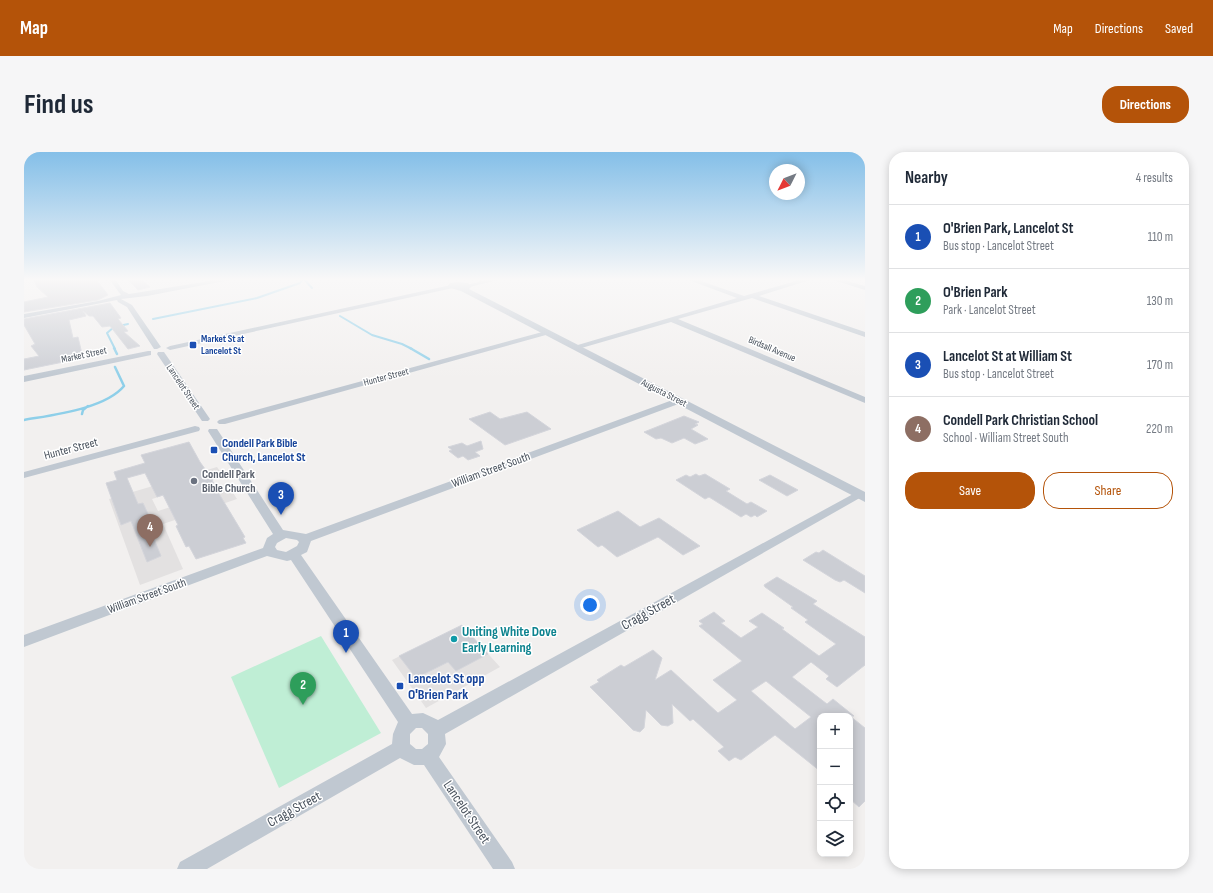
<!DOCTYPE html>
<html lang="en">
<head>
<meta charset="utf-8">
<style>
  body { margin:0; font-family:"Sofia Sans Condensed",sans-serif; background:#f6f6f7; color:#1f2937 }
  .controls { position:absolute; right:12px; bottom:12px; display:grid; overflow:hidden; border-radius:8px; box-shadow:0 2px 10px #0003 }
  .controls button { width:36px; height:36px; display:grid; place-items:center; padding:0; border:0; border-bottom:1px solid #e0e1e3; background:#fff; color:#1f2937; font:20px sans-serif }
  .compass { position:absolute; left:745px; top:12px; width:36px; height:36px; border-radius:50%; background:#fff; box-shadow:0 2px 10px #0003; rotate:228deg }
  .you { position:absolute; left:566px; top:453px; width:14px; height:14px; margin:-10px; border:3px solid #fff; border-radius:50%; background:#1a73e8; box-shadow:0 0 0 6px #1a73e833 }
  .badge { display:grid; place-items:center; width:26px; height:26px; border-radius:50%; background:#b45309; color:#fff; font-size:13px; font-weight:700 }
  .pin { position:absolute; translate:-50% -33px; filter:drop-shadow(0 1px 2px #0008) }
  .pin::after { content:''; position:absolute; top:21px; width:14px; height:12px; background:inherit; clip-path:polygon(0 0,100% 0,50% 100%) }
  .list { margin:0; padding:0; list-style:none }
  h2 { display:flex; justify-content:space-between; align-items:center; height:52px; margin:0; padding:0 16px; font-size:17px }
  h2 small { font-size:13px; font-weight:400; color:#747a83 }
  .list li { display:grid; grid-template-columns:26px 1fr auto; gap:12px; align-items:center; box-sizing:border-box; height:64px; padding:0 16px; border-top:1px solid #e0e1e3 }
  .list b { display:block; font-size:15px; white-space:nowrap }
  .list p { margin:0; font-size:13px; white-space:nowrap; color:#747a83 }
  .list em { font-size:13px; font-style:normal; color:#747a83 }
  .actions { display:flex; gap:8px; padding:12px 16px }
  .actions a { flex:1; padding:9px 0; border:1px solid #b45309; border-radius:16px; text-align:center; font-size:14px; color:#b45309 }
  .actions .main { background:#b45309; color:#fff }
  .icon { flex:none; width:22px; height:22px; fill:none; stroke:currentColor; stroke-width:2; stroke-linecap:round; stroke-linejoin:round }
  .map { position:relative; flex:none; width:841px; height:717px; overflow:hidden; border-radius:16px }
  header { display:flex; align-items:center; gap:24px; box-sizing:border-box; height:56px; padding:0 20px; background:#b45309; color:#fff }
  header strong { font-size:19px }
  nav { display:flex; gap:22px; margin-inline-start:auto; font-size:14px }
  .intro { display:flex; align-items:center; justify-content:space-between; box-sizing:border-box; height:96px; padding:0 24px }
  h1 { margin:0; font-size:28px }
  .button { padding:10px 18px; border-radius:16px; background:#b45309; color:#fff; font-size:14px; font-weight:700 }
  main { display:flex; gap:24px; padding:0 24px }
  aside { flex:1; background:#fff; border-radius:16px; box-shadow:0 2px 10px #0003 }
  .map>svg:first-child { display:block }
  .education { fill:#e3e1e1 }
  .green { fill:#bfeed5 }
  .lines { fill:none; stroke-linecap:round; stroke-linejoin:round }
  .stream-far1 { stroke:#8ecfe9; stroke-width:2 }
  .stream { stroke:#8ecfe9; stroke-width:2.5 }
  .building { fill:#ccced4; stroke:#d4d5db; fill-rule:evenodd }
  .minor { fill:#c0c8d1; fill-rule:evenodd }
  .tertiary { fill:#c0c8d1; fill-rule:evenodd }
  .transit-dot { fill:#1a4fb4; stroke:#fff; stroke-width:1.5 }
  .worship-dot { fill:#6b7280; stroke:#fff; stroke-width:1.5 }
  .culture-dot { fill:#0f9aa8; stroke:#fff; stroke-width:1.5 }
  .labels { text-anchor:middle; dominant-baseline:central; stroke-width:3; stroke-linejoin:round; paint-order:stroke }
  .far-transit-label { font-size:10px; font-weight:bold; fill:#164399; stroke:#fff; text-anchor:start }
  .far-street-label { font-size:10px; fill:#48515c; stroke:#fff }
  .transit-label { font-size:12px; font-weight:bold; fill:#164399; stroke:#fff; text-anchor:start }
  .street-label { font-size:12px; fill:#48515c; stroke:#fff }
  .worship-label { font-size:12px; font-weight:bold; fill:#5b616d; stroke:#fff; text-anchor:start }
  .near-street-label { font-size:14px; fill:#48515c; stroke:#fff }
  .near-culture-label { font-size:14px; font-weight:bold; fill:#0d838f; stroke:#fff; text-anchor:start }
  .near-transit-label { font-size:14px; font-weight:bold; fill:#164399; stroke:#fff; text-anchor:start }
</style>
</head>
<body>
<header>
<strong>Map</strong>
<nav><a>Map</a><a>Directions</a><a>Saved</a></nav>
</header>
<div class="intro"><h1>Find us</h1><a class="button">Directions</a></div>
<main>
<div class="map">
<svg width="841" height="717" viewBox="0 0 841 717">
  <rect width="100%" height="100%" fill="#f2f0ef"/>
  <path class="education" d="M193 315 200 325 128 347 134 359 206 336 213 347 139 372 159 417 116 433 85 347Z
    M438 473 476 515 402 556 368 508Z"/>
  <path class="green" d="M297 484 357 581 255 636 207 525Z"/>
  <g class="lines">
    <path class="stream-far1" d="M280 127 288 136
      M316 164 348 183 378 192 388 197
      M129 167 233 146 276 131 279 127
      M91 197 83 181 90 175 104 172"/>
    <path class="stream" d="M90 196 93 202
      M386 196 405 207
      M58 262 59 258 64 254
      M0 268C28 263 81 257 100 234L91 215"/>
  </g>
  <path class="building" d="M9 127H72L84 143 74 148 0 160V150L24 145 13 135Z
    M103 127H117L126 135 114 138Z
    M86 151 97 166 94 167 104 179 100 180 116 194 104 197 86 174 78 175 69 164H65L59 159 62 164 45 168 49 186 54 185 59 206 0 218V207L15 204 7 194 11 192 0 173V167Z
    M466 260 476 267 503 260 527 277 481 293 445 267Z
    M660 264 675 270 671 272 674 273 667 277 684 287 671 292 660 286 648 291 637 286 632 287 620 280Z
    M457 289 459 297 451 300 456 304 444 308 439 304 434 306 425 299 428 298 424 295 438 291 443 294Z
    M165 290 176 310 189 328H188L194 340 221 385 219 386 222 391 172 407 165 394 162 395 152 374 154 373 139 343 133 345 121 321 103 326 114 352 119 351 125 364 121 365 137 404 123 410 107 369 97 373 82 331 93 328 90 320 121 311 117 303Z
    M672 322 675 324 681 322 706 337 702 339 723 352 727 350 743 359 733 365 731 363 727 365 722 362 717 365 685 345 681 347 652 328 662 323 666 325Z
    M746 323 774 338 763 344 735 328Z
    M594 359 616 375 635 366 676 394 659 403 634 385 593 405 578 393 574 395 553 378Z
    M799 398 841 424V441L820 428 816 430 811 428 779 408 792 400 795 401Z
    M753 425 793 449 789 452 841 485V513L813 535 802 527 805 524 787 510 768 525 803 552 809 547 830 564H796V619L751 583 717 608 711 605 705 609 694 599 700 595 669 567 666 569 648 552 649 571 644 574 637 573 622 558 620 576 616 580 609 578 566 535 575 530 573 528 597 513 600 515 629 498 638 506 631 528 647 518 694 561 713 548 689 528 718 509 675 474 679 472 675 469 690 460 701 469 697 471 717 486 734 475 725 469 738 461 760 476 758 477 795 504 812 492 781 470 784 468 767 456 769 455 741 435 740 433ZM742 529 787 565 771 577 727 539Z
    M438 473 464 502 432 519 424 510 392 526 375 504Z
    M826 564 841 576V649L835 655 826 647Z"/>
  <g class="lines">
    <path class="minor" d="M85 127H91L99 139 105 142 198 127H211L123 144 97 147 108 153 137 195 133 197H130L103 155 94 150 93 148 0 166V162L74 149 97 143Z
      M466 127H477L442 136 439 134Z
      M662 127H671L720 144 779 127H789L735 144 841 180V185L728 146 654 167 841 245V251L647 170 554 197 547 195 713 146Z
      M806 127H816L841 134V138Z
      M427 133 430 135 429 136 146 198 142 196 146 194Z
      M522 179 529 181 201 272H195L193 270 195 268Z
      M124 199H127V203L0 230V224Z
      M134 200H140L186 267 184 269H178L133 202Z
      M654 246 659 249 657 251 287 389 283 400 277 403 388 562 399 561 414 568 831 341 835 340 841 343 421 582 422 592 415 605 488 710 491 717H469L400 613H390L376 606 183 717H153L156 710 368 592 369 582 374 570 267 408 263 409 243 404 0 495V483L239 396 243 386 249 382 184 279 185 277H193L259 378 282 382ZM262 386 273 388 275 390 273 394 262 400 253 398 251 395 253 391ZM398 576 404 582V592L398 597H392L386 592V582L392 576Z
      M171 274 175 275 176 277 175 279 0 326V320Z"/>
    <path class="tertiary" d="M433 130 444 131 447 135 445 137 841 340V350L437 139 423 135 426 131Z"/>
  </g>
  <linearGradient id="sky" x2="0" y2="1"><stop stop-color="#84bfe8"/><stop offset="0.56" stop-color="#f9f8f8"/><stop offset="1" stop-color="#f9f8f8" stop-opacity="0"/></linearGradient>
  <rect width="841" height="227" fill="url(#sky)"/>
  <g class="transit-dot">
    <rect x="165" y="189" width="8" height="8" rx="2"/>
    <rect x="186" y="294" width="8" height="8" rx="2"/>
    <rect x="372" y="530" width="8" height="8" rx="2"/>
  </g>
  <circle class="worship-dot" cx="170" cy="329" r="4"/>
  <circle class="culture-dot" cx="430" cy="487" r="4"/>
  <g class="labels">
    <g class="far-transit-label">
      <text x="177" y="187">Market St at<tspan x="177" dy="12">Lancelot St</tspan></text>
    </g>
    <g class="far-street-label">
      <text transform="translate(748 197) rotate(23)">Birdsall Avenue</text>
      <text transform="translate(60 203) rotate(-12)">Market Street</text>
      <text transform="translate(362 225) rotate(-15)">Hunter Street</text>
      <text transform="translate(159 235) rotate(56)">Lancelot Street</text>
      <text transform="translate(640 241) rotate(27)">Augusta Street</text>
    </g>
    <g class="transit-label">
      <text x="198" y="291">Condell Park Bible<tspan x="198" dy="14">Church, Lancelot St</tspan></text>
    </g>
    <g class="street-label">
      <text transform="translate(47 297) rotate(-15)">Hunter Street</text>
      <text transform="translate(467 318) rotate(-20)">William Street South</text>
      <text transform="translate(123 444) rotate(-20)">William Street South</text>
    </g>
    <g class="worship-label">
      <text x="178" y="322">Condell Park<tspan x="178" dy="14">Bible Church</tspan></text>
    </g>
    <g class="near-street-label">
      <text transform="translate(624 460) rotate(-29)">Cragg Street</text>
      <text transform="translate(270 657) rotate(-29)">Cragg Street</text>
      <text transform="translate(443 660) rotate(56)">Lancelot Street</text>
    </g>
    <g class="near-culture-label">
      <text x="438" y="479">Uniting White Dove<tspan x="438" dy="16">Early Learning</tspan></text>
    </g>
    <g class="near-transit-label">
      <text x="384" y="526">Lancelot St opp<tspan x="384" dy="16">O'Brien Park</tspan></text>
    </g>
  </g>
</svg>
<div class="controls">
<button>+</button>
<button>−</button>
<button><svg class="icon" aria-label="locate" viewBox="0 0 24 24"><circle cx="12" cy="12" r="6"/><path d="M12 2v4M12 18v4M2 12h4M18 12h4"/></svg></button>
<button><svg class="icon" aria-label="layers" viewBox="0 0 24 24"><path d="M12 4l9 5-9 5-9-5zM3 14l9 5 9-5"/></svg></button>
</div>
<svg class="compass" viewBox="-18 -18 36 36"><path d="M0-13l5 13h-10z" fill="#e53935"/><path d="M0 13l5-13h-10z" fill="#747a83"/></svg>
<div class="you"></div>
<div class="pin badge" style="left:322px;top:501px;background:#1a4fb4">1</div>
<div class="pin badge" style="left:279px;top:553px;background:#2e9e5b">2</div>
<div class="pin badge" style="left:257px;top:363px;background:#1a4fb4">3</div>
<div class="pin badge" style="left:126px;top:395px;background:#8d6e63">4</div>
</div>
<aside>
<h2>Nearby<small>4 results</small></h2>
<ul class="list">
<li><span class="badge" style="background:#1a4fb4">1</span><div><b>O'Brien Park, Lancelot St</b><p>Bus stop · Lancelot Street</p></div><em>110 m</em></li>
<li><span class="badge" style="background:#2e9e5b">2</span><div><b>O'Brien Park</b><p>Park · Lancelot Street</p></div><em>130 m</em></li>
<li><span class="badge" style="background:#1a4fb4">3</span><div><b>Lancelot St at William St</b><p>Bus stop · Lancelot Street</p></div><em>170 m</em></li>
<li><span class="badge" style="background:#8d6e63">4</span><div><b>Condell Park Christian School</b><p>School · William Street South</p></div><em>220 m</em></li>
</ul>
<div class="actions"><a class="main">Save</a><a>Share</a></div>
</aside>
</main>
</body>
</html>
